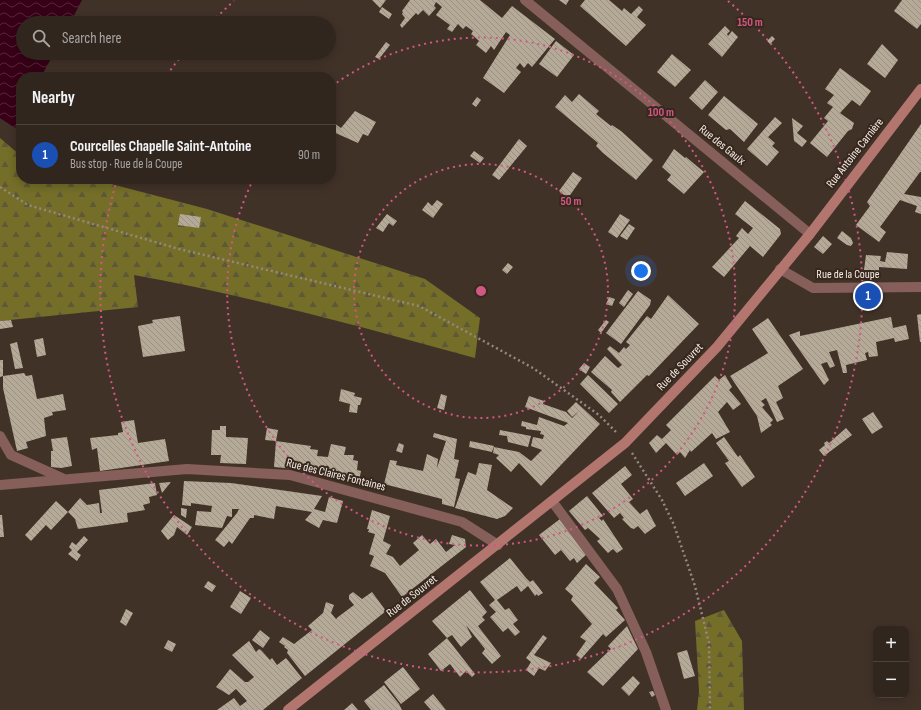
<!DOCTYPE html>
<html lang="en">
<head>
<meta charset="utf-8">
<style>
  body { margin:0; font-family:"Sofia Sans Condensed",sans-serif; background:#3d322b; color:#f1f3f6 }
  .controls { position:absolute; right:12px; bottom:12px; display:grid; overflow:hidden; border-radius:8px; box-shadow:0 2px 10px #0003 }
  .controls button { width:36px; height:36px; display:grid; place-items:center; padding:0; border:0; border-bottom:1px solid #4c433c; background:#31261e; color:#f1f3f6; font:20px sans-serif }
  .you { position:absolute; left:641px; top:271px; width:14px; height:14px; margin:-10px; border:3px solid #fff; border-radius:50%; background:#1a73e8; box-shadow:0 0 0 6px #1a73e833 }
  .badge { display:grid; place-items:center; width:26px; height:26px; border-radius:50%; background:#5acebd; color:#fff; font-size:13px; font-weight:700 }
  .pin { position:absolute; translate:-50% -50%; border:2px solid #fff; box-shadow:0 1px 4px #0006 }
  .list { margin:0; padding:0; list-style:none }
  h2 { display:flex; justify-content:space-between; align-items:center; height:52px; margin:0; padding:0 16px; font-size:17px }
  h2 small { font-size:13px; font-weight:400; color:#a8a5a4 }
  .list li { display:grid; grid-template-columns:26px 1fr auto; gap:12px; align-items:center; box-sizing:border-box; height:60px; padding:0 16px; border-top:1px solid #4c433c }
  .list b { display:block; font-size:15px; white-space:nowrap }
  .list p { margin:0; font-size:13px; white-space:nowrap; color:#a8a5a4 }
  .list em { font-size:13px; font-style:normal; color:#a8a5a4 }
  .icon { flex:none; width:22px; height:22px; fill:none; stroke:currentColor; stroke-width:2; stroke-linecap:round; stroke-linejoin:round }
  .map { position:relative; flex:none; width:921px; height:710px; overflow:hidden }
  .search { position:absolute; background:#31261e; box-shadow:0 2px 10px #0003; left:16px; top:16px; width:320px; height:44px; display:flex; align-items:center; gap:10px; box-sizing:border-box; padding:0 14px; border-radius:22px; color:#a8a5a4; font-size:15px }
  .panel { position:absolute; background:#31261e; box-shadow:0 2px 10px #0003; left:16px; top:72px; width:320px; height:112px; border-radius:16px }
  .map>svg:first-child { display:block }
  .forest { fill:url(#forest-firs) }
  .water { fill:url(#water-waves) }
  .building { fill:url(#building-back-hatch) }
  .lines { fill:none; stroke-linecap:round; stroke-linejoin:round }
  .path { stroke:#94887f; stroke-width:2.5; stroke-dasharray:2 3; stroke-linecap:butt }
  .minor { stroke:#865f5b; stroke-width:10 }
  .secondary { stroke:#b2766f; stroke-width:10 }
  .ring { fill:none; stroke:#d25884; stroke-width:2; stroke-dasharray:2 4 }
  .labels { text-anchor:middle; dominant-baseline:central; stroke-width:4; stroke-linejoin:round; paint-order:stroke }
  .street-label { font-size:12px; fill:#f6ece5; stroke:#37281e }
  .centre { fill:#d25884; stroke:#37281e; stroke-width:2 }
  .ring-label { font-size:12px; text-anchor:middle; font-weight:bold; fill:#d25884; stroke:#37281e; stroke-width:4; stroke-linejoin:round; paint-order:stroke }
</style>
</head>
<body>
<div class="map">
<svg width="921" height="710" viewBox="0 0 921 710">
  <defs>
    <pattern id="forest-firs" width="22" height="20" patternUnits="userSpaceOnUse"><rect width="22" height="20" fill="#746e28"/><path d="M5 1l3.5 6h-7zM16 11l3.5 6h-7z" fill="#5d5938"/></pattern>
    <pattern id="water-waves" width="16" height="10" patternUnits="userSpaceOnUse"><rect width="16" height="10" fill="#370017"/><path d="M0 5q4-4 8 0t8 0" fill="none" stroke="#552539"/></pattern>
    <pattern id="building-back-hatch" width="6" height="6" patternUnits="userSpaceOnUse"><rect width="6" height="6" fill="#b5aa98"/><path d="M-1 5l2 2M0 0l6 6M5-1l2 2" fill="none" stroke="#9a9183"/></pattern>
  </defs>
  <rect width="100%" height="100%" fill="#413228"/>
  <path class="forest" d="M0 138 21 156V179H92L207 209 425 279 480 318 475 358C362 327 249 296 134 275L138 307 0 321Z
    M724 610 742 641 744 710H697L699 691 695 621Z"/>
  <path class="water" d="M0 0H82L70 23H23V53H54L41 77H21V116L15 128 0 118Z"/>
  <path class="building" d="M372 0H386L380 8Z
    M410 0H480L502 18 512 6 555 39 532 67 528 63 524 68 520 63 516 68 521 72 504 93 483 78 510 35 506 32 494 50 491 46 486 53 476 45 479 41 471 34 473 31 466 26 463 29 458 24 452 32 447 29 450 25 436 15 442 7 436 2 434 6 436 8 429 16 423 10 418 15 416 13 402 28 400 25 405 18 402 14 403 12 402 11Z
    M559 0H569L566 5Z
    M585 0H609L622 11 624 8 631 14 639 6 643 10 637 17 646 25 626 46 580 6Z
    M902 0H921V24L917 29 894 11Z
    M382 7 392 14 389 19 379 12Z
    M725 26 730 31 727 34 728 36 732 31 738 37 722 57 708 44Z
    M772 36 775 39 770 44 767 41Z
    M556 41 574 55 557 77 539 64Z
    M386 42 390 45 379 59 375 57Z
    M882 44 898 60 885 78 867 64Z
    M672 54 691 70 675 87 657 72Z
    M840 68 871 91 860 106 852 100 840 113 854 123 852 129 848 131 827 157 810 143 828 121 824 118 833 107 827 103 834 95 825 89Z
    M705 80 718 92 702 110 689 98Z
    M579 94 599 111 596 114 611 126 612 125 621 131 653 160 636 180 603 153 596 146 598 143 555 107 565 95 572 102Z
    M724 96 758 124 744 142 730 129 726 130 708 115Z
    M477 97 481 100 476 107 472 104Z
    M355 111 376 122 368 136 363 134 358 143 331 131V121L341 128Z
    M775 117 782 123 768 137 775 143 772 146 779 152 767 166 747 149Z
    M792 118 803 126 797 133 807 141 802 147 794 141Z
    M921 124V172H920L904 194 921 197V214L915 212 917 206 900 200 880 227 886 232 879 242 856 225 870 206 867 202Z
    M519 139 527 146 499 180 492 175Z
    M674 149 685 158 686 157 704 172 684 194 667 180 671 175 662 167Z
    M474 151 484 158 480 163 470 156Z
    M573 172 582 178 568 198 559 191Z
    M437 200 443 204 433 218 422 210 428 202 432 206Z
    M745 201 780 229 781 234 763 257 750 246 724 277 712 267 739 238 736 236 742 228 748 234 753 228 735 214Z
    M180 214 201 217 199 228 178 225Z
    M387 214 397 221 393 226 389 223 383 232 376 228Z
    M620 214 630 220 617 238 608 232Z
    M629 224 635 228 627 240 620 236Z
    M842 231 851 238 853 243 851 246 847 245 837 238Z
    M823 236 832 244 823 254 814 247Z
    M887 252 908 254 907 269 879 267V271L864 270 866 255 881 256 880 261 885 262Z
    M508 263 513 267 507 274 502 270Z
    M628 290 633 294 624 307 619 303Z
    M638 291 651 300 650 305 621 344 606 333Z
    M668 295 699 324 649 376 647 375 620 402 611 392 612 390 591 372 605 356 618 368 622 365 607 349 610 346 619 353 624 347 626 349 630 345 626 342 647 316 651 319Z
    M609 297 615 299 612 306 606 304Z
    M921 314V342H920L917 315Z
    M180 316 185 351 143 357 138 326 153 323 152 320Z
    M891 317 893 328 906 325 909 339 895 342 894 338 876 342 878 356 869 357 868 352 865 353 867 360 846 365 847 373H843L837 350 829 352 835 366 830 368 827 362 821 364 829 380 824 385 789 335 800 331V336Z
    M768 318 803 369 778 386 783 398 776 402 784 419 777 422 766 398 761 401 765 405 762 407 773 420 770 423 772 425 761 433 757 416 730 376 768 353 752 329Z
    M11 320 13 327 0 329V321Z
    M606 320 609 322 601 333 598 330Z
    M43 338 46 355 37 357 34 340Z
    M17 342 23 368 15 369 10 344Z
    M0 360H3V376L0 377Z
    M584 363 590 367 586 374 579 369Z
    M24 373 26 376 32 375 37 399 63 394 66 410 52 412 53 415 44 418 46 436 26 442 28 448 17 451 3 388V376Z
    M588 375 618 404 609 413 580 384Z
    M725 375 732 387 729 390 741 404 733 410 727 402 718 412 730 432 716 439 712 433 691 452 690 450 685 458 680 452 677 455 666 443 656 453 649 443 657 435 662 439 671 430 666 425 715 376 719 380Z
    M341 389 355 393 354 396 362 398 360 405H358L357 413 349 412 350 404 339 401Z
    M441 394 447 396 444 410 437 408Z
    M529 396 544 401 543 404 566 412 572 418 579 411 572 417 567 411 576 402 600 424 541 486 519 463 511 472 496 458 499 455 493 453 494 447 519 452 531 461 542 450 531 446 533 437 543 439 544 435 540 434 541 431 526 429V427L521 426 522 421 537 425 539 417 564 426 568 423 525 407Z
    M873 412 883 427 872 434 862 419Z
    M134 420 138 443 165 439 169 461 100 471 97 448 92 450 90 438 118 435V433L123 432 121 422Z
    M220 426H226V437L248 438 246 464 220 463 221 455H211L212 430H220Z
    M267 428 278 430 276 441 265 440Z
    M846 428 852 435 824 456 819 450 825 445 824 443 827 441 829 443Z
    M500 430 531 436 528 447 508 442 507 436 499 435Z
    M434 433 457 439 454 459 459 460 455 478 460 479 454 507 442 504V499L384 484 390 460 397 461 396 465 423 471 427 454 438 459 437 468 446 441 433 437Z
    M67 437 72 466 61 468 51 467V451H53L51 439Z
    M724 437 738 457 740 455 755 477 742 487 725 463 729 461 716 443Z
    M276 441 311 446 310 449 318 450 317 456 328 457 331 444 346 447 344 455H354L353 460 358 461 357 470 361 471 359 481 340 476 341 473 274 467Z
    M470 441 494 446 492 452 469 447Z
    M399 443 404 445 402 453 396 451Z
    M479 463 492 465 487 490 513 508 505 516 497 519 455 508 468 472 476 475Z
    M704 463 713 476 685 496 676 483Z
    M625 466 632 475 621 484 633 499 629 502 640 514 647 509 656 526 645 534 638 526 634 529 631 528 622 519 624 518 620 513 614 518 592 493Z
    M184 481 231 483 322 496 314 509 325 512 329 497 343 501 337 523 323 520 319 528 305 520 312 512 276 506 274 519 254 515V518H250L232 544 229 541 224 547 215 540 237 513 239 509H232V517L227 516 222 528 195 525 197 511 211 512 212 506 191 503V506L182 505Z
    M171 482 162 493 159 483Z
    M155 483 157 495 149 497 150 503 143 505 145 510 127 513 128 522 78 529 75 519 68 512 51 530 46 525 31 541 25 535 56 501 68 512 80 498 87 505 99 503 100 513H102L99 490Z
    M587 496 603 516 599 518 602 521 603 519 623 549 617 553 613 549 608 553 597 541 600 539 598 537 588 528 585 530 569 511Z
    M181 508 187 509 186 518 181 515Z
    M372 510 390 516 383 541 391 545 386 554 393 557 400 566 419 550 413 543 422 535 430 544 436 539 446 552 455 545 449 544 452 535 465 539 466 547 402 597 385 573 370 566 374 556 369 554 375 534 368 532 369 529H367Z
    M0 515H2L4 537H0Z
    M174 515 192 527 187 535 177 527 174 535 168 540 161 531Z
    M560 519 587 554 577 563 574 558 570 561 561 550 555 555 539 535Z
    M84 536 88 540 77 552 81 555 77 561 68 554 72 550 69 547 72 542 76 545Z
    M510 558 526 578 530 582 533 580 543 593 538 596 537 594 535 596 528 586 521 592 517 586 497 600 505 610 509 608 518 620 513 624 520 632 515 636 508 628 503 632 490 617 496 612 489 605 495 600 480 582Z
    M586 564 600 577 594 583 618 608 616 610 625 620 606 637 603 634 581 659 576 655 586 641 580 637 592 624 571 600 573 596 565 589Z
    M208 581 216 586 212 592 204 587Z
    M470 590 487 612 482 617 485 620 478 626 501 656 492 664 482 653 485 649 466 625 472 637 461 647 452 635 447 638 432 621Z
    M240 591 251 598 241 614 230 607Z
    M353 592 362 599 372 592 386 611 305 676 287 653 288 650 284 647 285 646 279 642 283 637 294 644 312 630 308 626 323 613 326 602 334 605 331 613 336 619 338 617 354 605 349 599V595Z
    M126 609 133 613 126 626 120 622Z
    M627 626 638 649 603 686 587 672 611 649 608 646Z
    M260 630 270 638 263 648 252 640Z
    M543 635 547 638 534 655 551 663 545 671 539 668 534 676 526 670 531 662 526 658Z
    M447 638 475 674 472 677 466 671 460 677 450 664 441 671 428 654Z
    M168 640 176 644 172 652 164 648Z
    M249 641 256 652 259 649 261 650 270 660 272 658 277 665 286 658 302 678 263 710H217L234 698 240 706 247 701 236 689 229 695 216 687 230 669 245 682H248L254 677 232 655Z
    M687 650 695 676 684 679 677 653Z
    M403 667 420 689 401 704 384 682Z
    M633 676 640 683 629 696 621 688Z
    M384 685 399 704 402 710H371L364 701Z
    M653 691 655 695 652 697 649 692Z
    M433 694 446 710H431L424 702Z
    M352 703 358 710H344L351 704Z"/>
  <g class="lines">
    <path class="path" d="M0 187 28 205 179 249 419 306 533 368 599 415 617 433
      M632 453 662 500 674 525 695 586 709 643 710 710"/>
    <path class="minor" d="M525 0 810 234
      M780 269 813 288 921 287
      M0 436 11 455 62 478
      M0 485 187 469 290 475 462 522 498 545
      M552 501 617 589 646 652 666 710"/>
    <path class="secondary" d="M288 710 625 443 717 347 810 234 921 89"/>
  </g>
  <g class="ring">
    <circle cx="481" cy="291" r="127"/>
    <path d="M332 86A254 254 0 1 1 253 180"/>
    <path d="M167 75A381 381 0 0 1 183 54M212 22A381 381 0 0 1 234 1M728 1A381 381 0 1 1 117 180"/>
  </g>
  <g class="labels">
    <g class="street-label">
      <text transform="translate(722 145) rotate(39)">Rue des Gaulx</text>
      <text transform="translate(855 153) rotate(-52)">Rue Antoine Carnière</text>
      <text x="848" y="274">Rue de la Coupe</text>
      <text transform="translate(680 367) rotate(-46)">Rue de Souvret</text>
      <text transform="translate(336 475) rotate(14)">Rue des Claires Fontaines</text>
      <text transform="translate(412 596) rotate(-38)">Rue de Souvret</text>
    </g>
  </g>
  <circle cx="481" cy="291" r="6" class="centre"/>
  <g class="ring-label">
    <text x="750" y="26">150 m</text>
    <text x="661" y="116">100 m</text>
    <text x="571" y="205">50 m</text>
  </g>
</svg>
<div class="controls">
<button>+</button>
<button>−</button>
</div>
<div class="you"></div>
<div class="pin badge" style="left:868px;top:296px;background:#1a4fb4">1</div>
<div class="search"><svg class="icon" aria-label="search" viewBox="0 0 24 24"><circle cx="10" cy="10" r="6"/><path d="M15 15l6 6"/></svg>Search here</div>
<section class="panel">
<h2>Nearby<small></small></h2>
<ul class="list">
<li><span class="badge" style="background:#1a4fb4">1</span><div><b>Courcelles Chapelle Saint-Antoine</b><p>Bus stop · Rue de la Coupe</p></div><em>90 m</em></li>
</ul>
</section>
</div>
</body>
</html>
